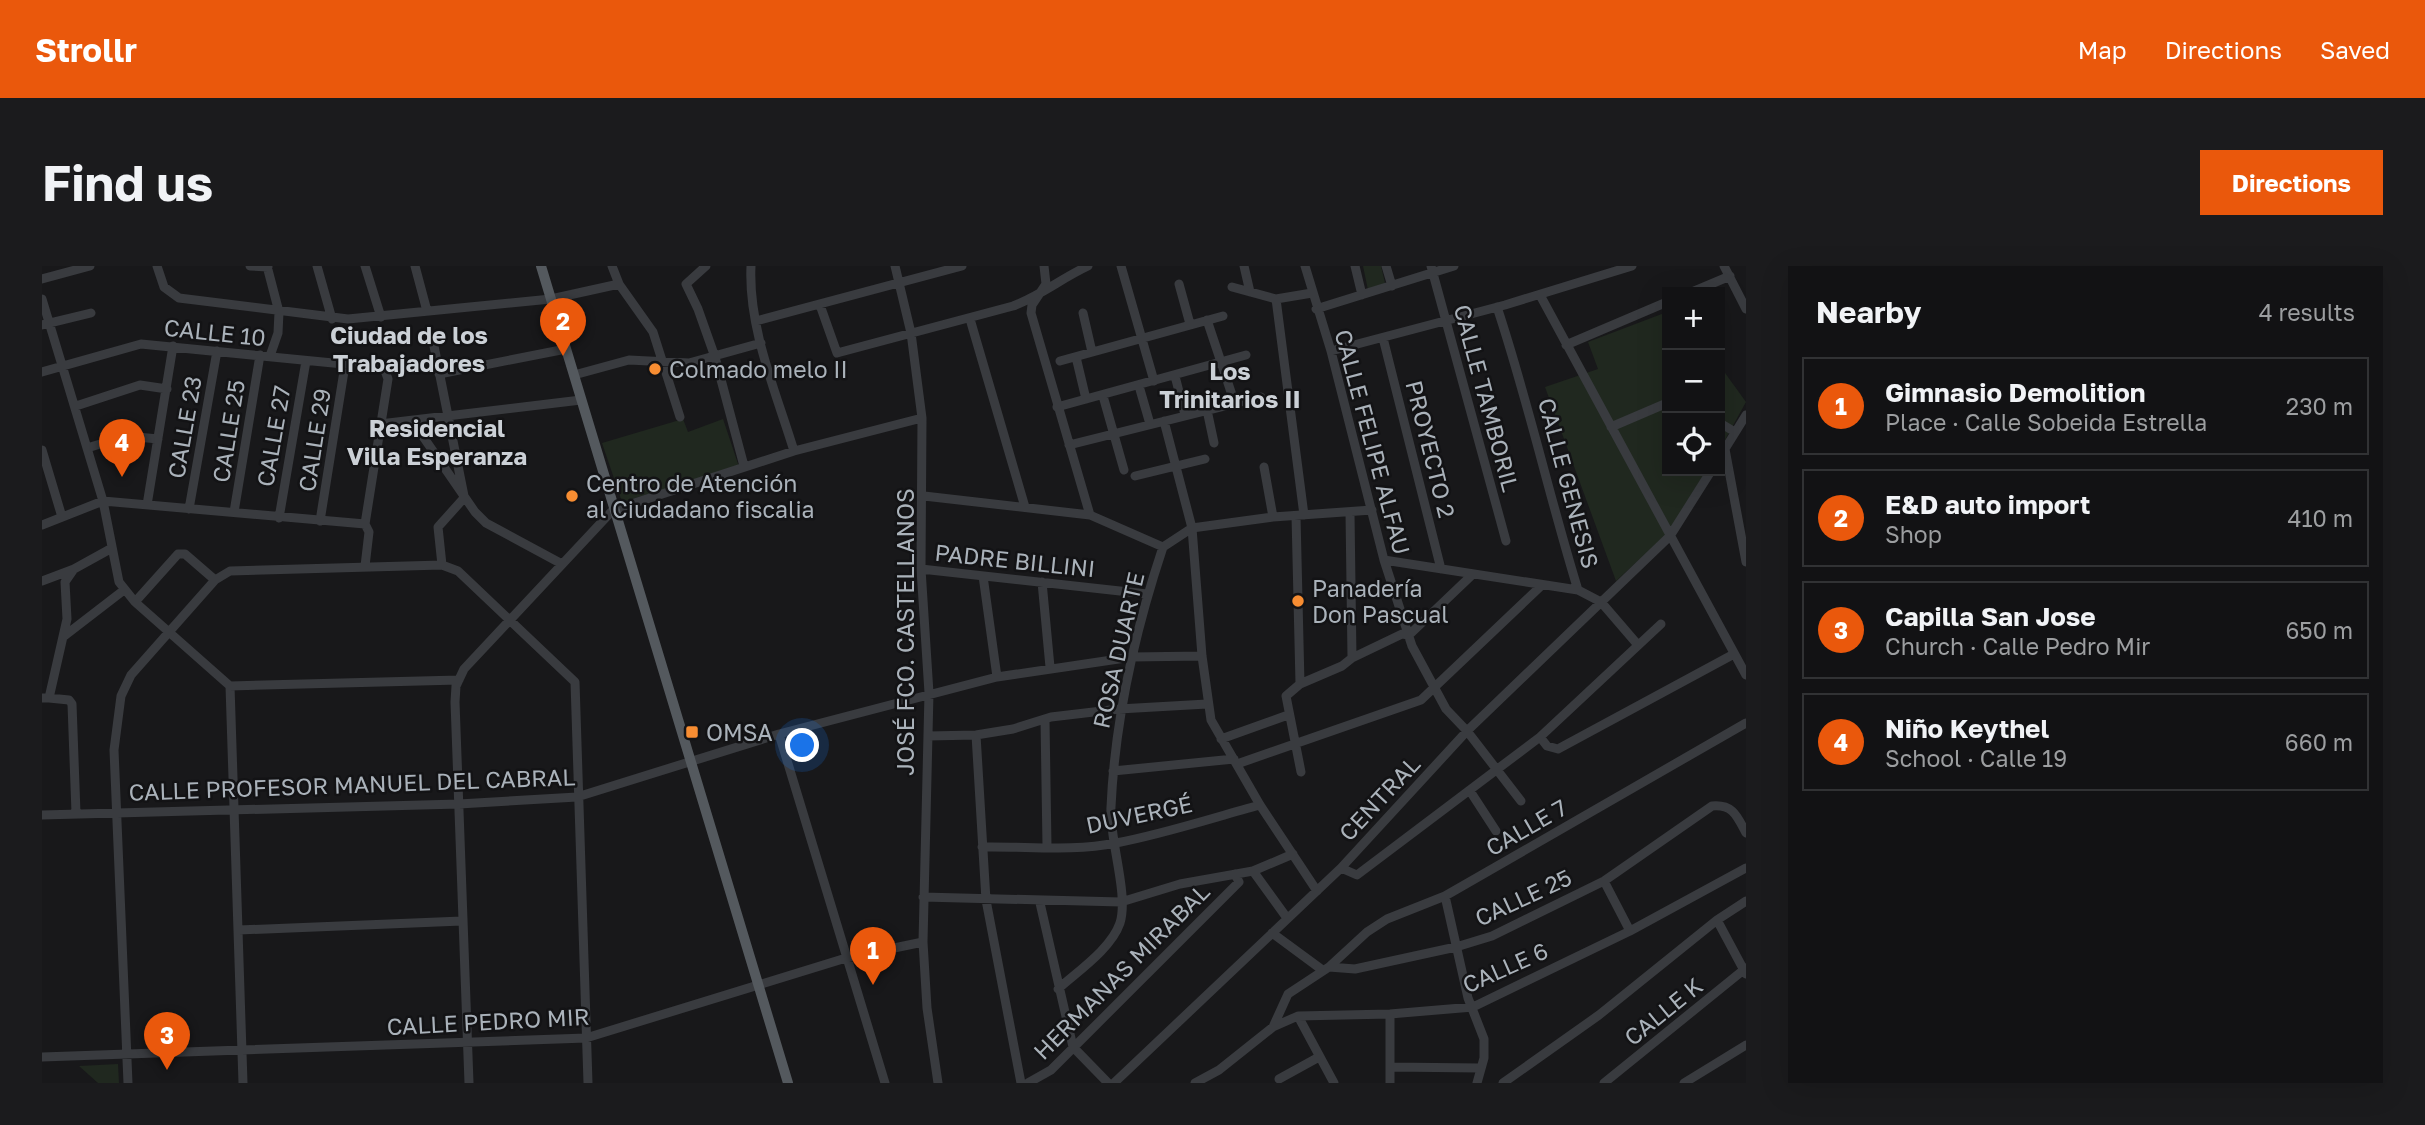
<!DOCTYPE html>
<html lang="en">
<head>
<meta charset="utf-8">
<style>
  body { margin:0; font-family:"Golos Text",sans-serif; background:#1b1b1d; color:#f1f3f6 }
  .controls { position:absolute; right:21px; top:21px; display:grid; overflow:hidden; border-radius:0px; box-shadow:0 7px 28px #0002 }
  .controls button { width:63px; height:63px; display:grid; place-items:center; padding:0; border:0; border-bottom:2px solid #313234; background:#121214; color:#f1f3f6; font:35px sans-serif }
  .you { position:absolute; left:761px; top:480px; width:24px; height:24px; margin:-18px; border:5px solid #fff; border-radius:50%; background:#1a73e8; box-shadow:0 0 0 10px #1a73e833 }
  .badge { display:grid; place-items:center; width:46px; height:46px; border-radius:50%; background:#ea580c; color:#fff; font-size:23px; font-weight:700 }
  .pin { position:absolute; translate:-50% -58px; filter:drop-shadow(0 2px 4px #0008) }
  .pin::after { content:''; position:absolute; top:37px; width:24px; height:21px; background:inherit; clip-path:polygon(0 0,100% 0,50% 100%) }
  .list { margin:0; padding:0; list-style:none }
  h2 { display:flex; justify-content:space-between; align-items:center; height:91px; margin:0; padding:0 28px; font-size:30px }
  h2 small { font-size:23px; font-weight:400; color:#9c9ea0 }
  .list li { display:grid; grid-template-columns:46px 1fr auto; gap:21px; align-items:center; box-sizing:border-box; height:98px; margin:0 14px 14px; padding:0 14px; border:2px solid #313234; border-radius:0px }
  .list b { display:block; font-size:26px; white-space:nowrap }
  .list p { margin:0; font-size:23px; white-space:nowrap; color:#9c9ea0 }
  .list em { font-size:23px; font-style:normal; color:#9c9ea0 }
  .icon { flex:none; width:38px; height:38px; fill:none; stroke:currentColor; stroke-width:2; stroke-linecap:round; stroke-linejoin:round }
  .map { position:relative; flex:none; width:1704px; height:817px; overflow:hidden; border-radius:0px }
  header { display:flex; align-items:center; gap:42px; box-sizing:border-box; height:98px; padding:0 35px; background:#ea580c; color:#fff }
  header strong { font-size:33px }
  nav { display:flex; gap:38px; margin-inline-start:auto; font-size:24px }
  .intro { display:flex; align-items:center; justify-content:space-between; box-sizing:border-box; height:168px; padding:0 42px }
  h1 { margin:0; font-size:49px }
  .button { padding:18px 32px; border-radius:0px; background:#ea580c; color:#fff; font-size:24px; font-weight:700 }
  main { display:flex; gap:42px; padding:0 42px }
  aside { flex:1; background:#121214; border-radius:0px; box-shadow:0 7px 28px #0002 }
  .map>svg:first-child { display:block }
  .green { fill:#20281f }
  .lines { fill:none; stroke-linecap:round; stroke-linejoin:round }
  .minor { stroke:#393b3f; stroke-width:9 }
  .major { stroke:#54595e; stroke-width:10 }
  .poi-dot { fill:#f78d32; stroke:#131315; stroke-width:2.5 }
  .labels { text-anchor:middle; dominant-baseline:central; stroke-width:5; stroke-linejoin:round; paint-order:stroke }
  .street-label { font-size:23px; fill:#aab2ba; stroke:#131315 }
  .poi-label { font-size:23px; fill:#aab2ba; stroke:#131315; text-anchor:start }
  .neighbourhood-label { font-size:24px; font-weight:bold; fill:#cbd0d6; stroke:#131315 }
</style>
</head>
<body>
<header>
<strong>Strollr</strong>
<nav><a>Map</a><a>Directions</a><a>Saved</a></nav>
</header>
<div class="intro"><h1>Find us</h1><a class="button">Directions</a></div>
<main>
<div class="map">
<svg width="1704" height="817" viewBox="0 0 1704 817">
  <rect width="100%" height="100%" fill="#18181a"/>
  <path class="green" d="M1321 0H1339L1343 17 1326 24Z
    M1625 46V205H1664L1624 269 1574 315 1503 121 1556 103 1546 76Z
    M1678 100 1704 136 1678 183Z
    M641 153 646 166 681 153 697 201 580 236 560 177Z
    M76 798 77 817H56L37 800Z"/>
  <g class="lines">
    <path class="minor" d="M115 0 122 21 137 32 306 53 509 33 577 18
      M208 0 226 1
      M225 0 237 46 236 67 228 90
      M275 0 290 53
      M323 0 339 51
      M373 0 385 45
      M570 0 577 18 611 66 638 151
      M664 0 644 18 656 43 673 91 702 200
      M709 0C706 62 734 126 752 185
      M853 0 869 67 880 152 879 303 887 427 881 676 885 742 896 817
      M1002 0 1004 18 990 39 989 47 1048 249
      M1079 0 1112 115
      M1202 0 1208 26
      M1263 0 1289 85 1342 294 1370 380 1404 443 1425 465 1479 535
      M1313 0 1320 29
      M1344 0 1350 20
      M1389 0 1464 275
      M1682 0 1704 43
      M0 13 48 0
      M1137 18 1148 58
      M1190 21 1234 33 1270 27
      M1650 26 1688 10
      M1498 29 1704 409
      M0 33 61 235 77 316 93 336 188 420 417 414
      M1234 33 1262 249
      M778 39 795 87 971 40C998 30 1020 12 1046 0
      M1455 41C1486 134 1507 230 1536 324L1559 336 1596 379
      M1274 43 1412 0
      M1041 47 1050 86
      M928 53 983 241
      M1165 54 1193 138
      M714 55 920 0
      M0 59 49 47
      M1341 72 1399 303
      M1524 79 1625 36
      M392 80 422 230
      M1289 85 1463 39 1590 0
      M1034 91 1044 133
      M1018 95 1181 50
      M0 106 99 78 342 102 346 113 323 258 327 266 323 300
      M397 108 524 83
      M532 109 587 94 647 97 719 77
      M1133 110 1143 149
      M1097 120 1108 158
      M1061 130 1082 204
      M34 140 98 119 125 123
      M1015 141 1204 89
      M1165 144 1172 177
      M1122 155 1150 262 1160 390 1169 454 1218 539 1275 625
      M371 156 433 246 444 257 520 298
      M1678 157 1693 166
      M338 158 539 134
      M1569 161 1625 137
      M1027 179 1219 131
      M45 182 85 170 116 173
      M1683 183 1704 296
      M0 184 20 251
      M1678 191 1704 149
      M1222 201 1231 251
      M1093 210 1163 193
      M882 230 1048 249 1121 281 1150 262 1231 251 1330 244
      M105 239 131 80
      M147 243 175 85
      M192 246 218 89
      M1308 247 1310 392
      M1254 250 1258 418
      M237 252 264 95
      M278 255 303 99
      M0 259 61 235 323 258
      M1342 294 1536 324
      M400 299 396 261 422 232
      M879 303 1105 328
      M941 310 955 411
      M0 315 32 303 70 282
      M1000 316 1008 401
      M93 336 136 288H143L173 314
      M21 371 82 324
      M188 420 201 817
      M0 432H7L25 353 23 316 32 303
      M7 432 27 434 30 438 34 547
      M1003 454 1005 580
      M737 468 843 817
      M934 469 944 634 979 817
      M886 470 934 469 971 463 1009 451 1077 443 1165 438
      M1498 471 1505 480 1516 483 1692 388
      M1179 473 1246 449
      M1195 498 1379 434 1500 319
      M1071 505 1192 493
      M1259 506 1244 430 1258 418 1300 400 1310 392 1360 368 1367 369 1431 308
      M1428 525 1454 565
      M0 549 417 538 535 531 737 468 955 411 1090 391 1160 390
      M940 581C985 580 1030 586 1074 577 1122 568 1170 552 1218 539
      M1299 602 1315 609 1498 471 1619 358
      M1211 605 1245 652
      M1562 615 1588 665
      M1403 630 1426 732 1442 773V792L1435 817
      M881 631 1079 636 1138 618 1211 605 1251 588
      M998 637 1031 781 1066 817
      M1675 654 1704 708
      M197 664 420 655
      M1230 667 1279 703
      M1287 701 1313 703 1414 681 1450 670 1562 615 1670 540C1691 538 1695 550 1704 567
      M1016 723C1036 705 1069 683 1078 657 1087 628 1067 573 1069 541 1073 452 1093 365 1121 281
      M1348 748V817
      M1256 750 1292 817
      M1231 761 1246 728 1287 701 1325 666 1345 653 1403 630 1704 457
      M0 791 544 772 804 692 881 676
      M1348 801 1438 802
      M1237 813 1277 791
      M86 817 72 484 79 430 89 409 173 314 188 305 400 299 416 305 533 416 546 817
      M427 817 413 436 414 420 422 403 571 244 752 185 880 152
      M986 817 1009 804 1197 616 1193 608
      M1072 817 1299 602 1425 465 1628 270 1669 205
      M1153 817 1177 804 1231 761 1256 750 1348 748 1431 741 1588 665 1704 602
      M1461 817 1557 749 1675 654 1704 635
      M1562 817 1704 702
      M1642 817 1704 779"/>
    <path class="major" d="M499 0 746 817"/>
  </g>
  <g class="poi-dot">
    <circle cx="613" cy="103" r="7"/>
    <circle cx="530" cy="230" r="7"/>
    <circle cx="1256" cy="335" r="7"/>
    <rect x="643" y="459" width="14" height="14" rx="3.5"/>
  </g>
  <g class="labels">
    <g class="street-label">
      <text transform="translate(173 66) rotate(6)">CALLE 10</text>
      <text transform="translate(1445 132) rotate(75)">CALLE TAMBORIL</text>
      <text transform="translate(142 161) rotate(-80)">CALLE 23</text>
      <text transform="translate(186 165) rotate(-81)">CALLE 25</text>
      <text transform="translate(231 170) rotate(-80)">CALLE 27</text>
      <text transform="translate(272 174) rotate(-81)">CALLE 29</text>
      <text transform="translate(1331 176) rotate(75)">CALLE FELIPE ALFAU</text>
      <text transform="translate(1389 183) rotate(76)">PROYECTO 2</text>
      <text transform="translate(1527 217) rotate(75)">CALLE GENESIS</text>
      <text transform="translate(973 294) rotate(6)">PADRE BILLINI</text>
      <text transform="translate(863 366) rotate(-90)">JOSÉ FCO. CASTELLANOS</text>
      <text transform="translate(1076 384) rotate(-77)">ROSA DUARTE</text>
      <text transform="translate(310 518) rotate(-2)">CALLE PROFESOR MANUEL DEL CABRAL</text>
      <text transform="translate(1337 532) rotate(-47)">CENTRAL</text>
      <text transform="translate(1097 548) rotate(-12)">DUVERGÉ</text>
      <text transform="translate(1484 561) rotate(-30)">CALLE 7</text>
      <text transform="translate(1481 631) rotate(-25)">CALLE 25</text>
      <text transform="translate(1463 701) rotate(-24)">CALLE 6</text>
      <text transform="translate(1079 705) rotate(-45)">HERMANAS MIRABAL</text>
      <text transform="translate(1621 745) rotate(-39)">CALLE K</text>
      <text transform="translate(446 755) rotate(-3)">CALLE PEDRO MIR</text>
    </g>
    <g class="poi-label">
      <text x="627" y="103">Colmado melo II</text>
      <text x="544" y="217">Centro de Atención<tspan x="544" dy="26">al Ciudadano fiscalia</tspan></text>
      <text x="1270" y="322">Panadería<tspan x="1270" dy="26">Don Pascual</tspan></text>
      <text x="664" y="466">OMSA</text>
    </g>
    <g class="neighbourhood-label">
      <text x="367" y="68">Ciudad de los<tspan x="367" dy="28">Trabajadores</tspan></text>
      <text x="1188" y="104">Los<tspan x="1188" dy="28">Trinitarios II</tspan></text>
      <text x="395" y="161">Residencial<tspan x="395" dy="28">Villa Esperanza</tspan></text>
    </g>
  </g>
</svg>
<div class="controls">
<button>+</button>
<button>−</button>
<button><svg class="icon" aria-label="locate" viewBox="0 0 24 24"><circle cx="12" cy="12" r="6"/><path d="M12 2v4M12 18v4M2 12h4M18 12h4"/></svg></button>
</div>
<div class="you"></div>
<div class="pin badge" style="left:831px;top:719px">1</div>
<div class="pin badge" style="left:521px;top:90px">2</div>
<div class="pin badge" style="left:125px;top:804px">3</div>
<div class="pin badge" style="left:80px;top:211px">4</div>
</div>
<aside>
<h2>Nearby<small>4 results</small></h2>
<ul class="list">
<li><span class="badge">1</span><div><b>Gimnasio Demolition</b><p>Place · Calle Sobeida Estrella</p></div><em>230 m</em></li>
<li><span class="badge">2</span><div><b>E&amp;D auto import</b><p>Shop</p></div><em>410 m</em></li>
<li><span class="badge">3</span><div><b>Capilla San Jose</b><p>Church · Calle Pedro Mir</p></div><em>650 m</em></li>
<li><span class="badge">4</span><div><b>Niño Keythel</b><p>School · Calle 19</p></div><em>660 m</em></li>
</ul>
</aside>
</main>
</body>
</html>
